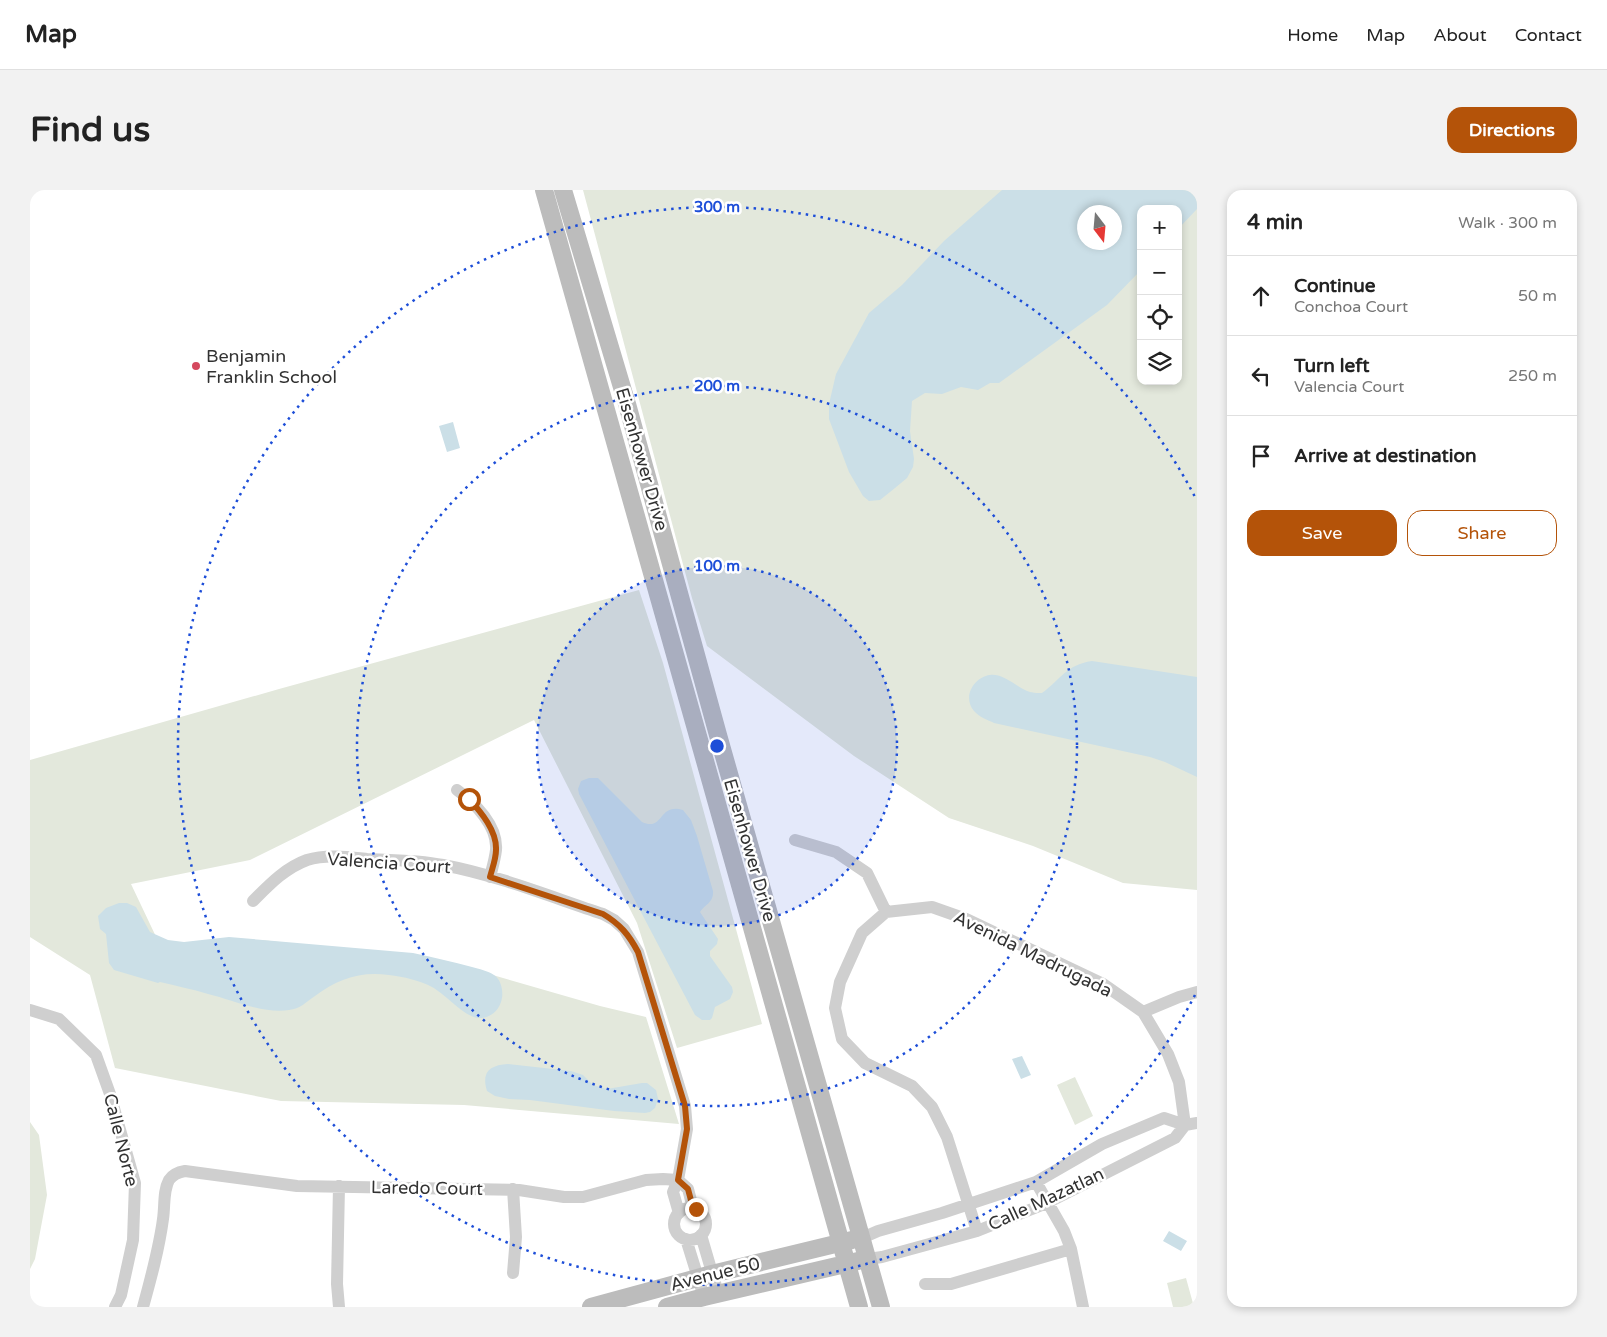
<!DOCTYPE html>
<html lang="en">
<head>
<meta charset="utf-8">
<style>
  body { margin:0; font-family:"Varela Round",sans-serif; background:#f2f2f2; color:#222 }
  .controls { position:absolute; right:15px; top:15px; display:grid; overflow:hidden; border-radius:10px; box-shadow:0 2px 8px #0003 }
  .controls button { width:45px; height:45px; display:grid; place-items:center; padding:0; border:0; border-bottom:1px solid #e0e0e0; background:#fff; color:#222; font:25px sans-serif }
  .compass { position:absolute; left:1047px; top:15px; width:45px; height:45px; border-radius:50%; background:#fff; box-shadow:0 2px 8px #0003; rotate:164deg }
  .stop { position:absolute; width:15px; height:15px; margin:-11px; border:4px solid #b45309; border-radius:50%; background:#fff }
  .stop.end { background:#b45309; border-color:#fff; box-shadow:0 1px 5px #0008 }
  .list { margin:0; padding:0; list-style:none }
  h2 { display:flex; justify-content:space-between; align-items:center; height:65px; margin:0; padding:0 20px; font-size:21px }
  h2 small { font-size:16px; font-weight:400; color:#767676 }
  .list li { display:grid; grid-template-columns:32px 1fr auto; gap:15px; align-items:center; box-sizing:border-box; height:80px; padding:0 20px; border-top:1px solid #e0e0e0 }
  .list b { display:block; font-size:19px; white-space:nowrap }
  .list p { margin:0; font-size:16px; white-space:nowrap; color:#767676 }
  .list em { font-size:16px; font-style:normal; color:#767676 }
  .actions { display:flex; gap:10px; padding:15px 20px }
  .actions a { flex:1; padding:11px 0; border:1px solid #b45309; border-radius:15px; text-align:center; font-size:18px; color:#b45309 }
  .actions .main { background:#b45309; color:#fff }
  .icon { flex:none; width:28px; height:28px; fill:none; stroke:currentColor; stroke-width:2; stroke-linecap:round; stroke-linejoin:round }
  .map { position:relative; flex:none; width:1167px; height:1117px; overflow:hidden; border-radius:15px }
  header { display:flex; align-items:center; gap:30px; box-sizing:border-box; height:70px; padding:0 25px; background:#fff; border-bottom:1px solid #e0e0e0 }
  header strong { font-size:24px }
  nav { display:flex; gap:28px; margin-inline-start:auto; font-size:18px }
  .intro { display:flex; align-items:center; justify-content:space-between; box-sizing:border-box; height:120px; padding:0 30px }
  h1 { margin:0; font-size:35px }
  .button { padding:12px 22px; border-radius:15px; background:#b45309; color:#fff; font-size:18px; font-weight:700 }
  main { display:flex; gap:30px; padding:0 30px }
  aside { flex:1; background:#fff; border-radius:15px; box-shadow:0 2px 8px #0003 }
  .map>svg:first-child { display:block }
  .green { fill:#e3e8dc; fill-rule:evenodd }
  .water { fill:#cbdfe7; fill-rule:evenodd }
  .lines { fill:none; stroke-linecap:round; stroke-linejoin:round }
  .street { stroke:#cfcfcf; stroke-width:12 }
  .secondary { stroke:#bcbcbc; stroke-width:18 }
  .route { stroke:#b45309; stroke-width:6 }
  .ring { fill:none; stroke:#1d4ed8; stroke-width:2.5; stroke-dasharray:2.5 5 }
  .poi-dot { fill:#d5485e; stroke:#fff; stroke-width:2 }
  .labels { text-anchor:middle; dominant-baseline:central; stroke-width:5; stroke-linejoin:round; paint-order:stroke }
  .poi-label { font-size:18px; fill:#323232; stroke:#fff; text-anchor:start }
  .street-label { font-size:18px; fill:#323232; stroke:#fff }
  .centre { fill:#1d4ed8; stroke:#fff; stroke-width:2.5 }
  .ring-label { font-size:15px; text-anchor:middle; font-weight:bold; fill:#1d4ed8; stroke:#fff; stroke-width:5; stroke-linejoin:round; paint-order:stroke }
</style>
</head>
<body>
<header>
<strong>Map</strong>
<nav><a>Home</a><a>Map</a><a>About</a><a>Contact</a></nav>
</header>
<div class="intro"><h1>Find us</h1><a class="button">Directions</a></div>
<main>
<div class="map">
<svg width="1167" height="1117" viewBox="0 0 1167 1117">
  <rect width="100%" height="100%" fill="#fff"/>
  <path class="green" d="M553 0H1167V700L1093 693 1003 656 919 628 824 566 677 456 662 408ZM1111 19H1148V191H1111ZM1054 22H1084V52H1054Z
    M609 400 633 473 732 834 647 858 607 733 504 530 220 670 101 694 129 753 232 750 414 771 570 816 616 827 649 934 434 915 251 911 85 878 60 785 0 747V570L249 499Z
    M1045 887 1063 926 1045 935 1027 895Z
    M0 932 9 945 17 1005 5 1069 0 1079Z
    M1156 1088 1164 1117H1143L1137 1093Z"/>
  <path class="water" d="M972 0H1167V19L1148 39V19H1111V80L1077 115 969 193H960L948 200 931 197 912 204 895 203 882 211 880 241 884 269 883 277 877 288 865 298 850 310 839 311 833 306 819 282 799 229V214L806 184 839 123 872 95 914 51ZM1054 22H1084V52H1054Z
    M423 232 430 258 417 262 409 236Z
    M1062 471 1167 487V587L1135 572 1120 567 964 533C958 530 949 527 944 521 932 507 944 487 960 485 974 483 987 498 1000 502 1004 503 1008 503 1012 503 1031 489 1036 475 1062 471Z
    M559 588H568L612 632C634 642 628 612 653 620L661 630 667 646 683 701C684 713 675 714 670 722L688 749 687 754 680 761V766L702 797 703 802 700 809 685 817 682 828 680 830H672L665 825 549 604 548 599 551 591Z
    M89 713H97L106 717 120 742 138 750 154 752 199 747 383 763C403 767 423 772 442 777 449 779 458 781 464 785 472 790 474 804 471 812 468 821 461 827 452 828 436 830 417 805 402 797 389 790 374 787 359 785 330 781 308 789 285 806 276 812 270 819 259 820 233 824 203 810 178 804 162 799 146 796 130 792L128 793 84 780 79 773 76 744 70 739 68 726 76 718Z
    M992 866 1001 885 991 889 982 869Z
    M478 874 541 881 553 885 563 895 577 899 612 893H617L626 900 628 909 625 918 620 922 615 923 584 921 500 910 479 909 465 906 457 901C451 882 460 875 478 874Z
    M1139 1041 1157 1051 1151 1061 1133 1051Z"/>
  <g class="lines">
    <path class="street" d="M427 600C445 613 468 636 466 660 465 669 462 679 460 687
      M765 650 806 662 837 683 856 722
      M223 711C239 695 255 678 277 670 296 664 318 667 337 669 363 670 388 670 413 675 467 685 521 707 573 724L584 730 594 739 608 762 655 916 657 939 648 990 643 1002 649 1023
      M856 722 902 717 936 729 1073 794 1113 822 1138 864 1149 892 1155 935
      M856 722 832 743 810 792 805 818 812 849 835 873 882 896 902 917 917 947 947 1041
      M0 820 29 829 66 865 80 904 105 993 103 1050 91 1105 85 1117
      M1113 822 1149 807 1167 802
      M648 990 658 999 663 1018
      M1006 992 1034 1041 1041 1059 1053 1117
      M644 1034a16 16 0 1 1 32 0a16 16 0 1 1-32 0Z
      M671 1045 688 1103
      M832 1048 848 1041 912 1023 1006 992 1072 954 1134 928 1155 935 1167 933
      M656 1049 674 1107
      M838 1069 852 1067 947 1041 1017 1013 1145 948 1155 935
      M483 1083 486 1047 483 999
      M895 1094H921L1041 1059
      M113 1117C121 1088 129 1059 133 1029 135 1016 133 1001 139 990 143 984 149 982 155 981L267 996 489 1000 534 1007H553L616 990 633 989 648 990
      M309 1117 307 1094 309 996"/>
    <path class="secondary" d="M514 0 829 1117
      M533 0 597 214 688 545 851 1117
      M561 1117 682 1084 822 1050
      M637 1117 674 1107 828 1071"/>
  </g>
  <g class="lines">
    <path class="route" d="M439 609C451 622 467 641 466 660 466 669 462 679 460 687L573 724C590 734 599 745 608 762L655 916 657 939 648 990 658 999 663 1018 666 1019"/>
  </g>
  <circle cx="687" cy="556" r="180" fill="#1d4ed8" fill-opacity=".12"/>
  <g class="ring">
    <circle cx="687" cy="556" r="180"/>
    <circle cx="687" cy="556" r="360"/>
    <path d="M1165 805A539 539 0 1 1 1165 307"/>
  </g>
  <circle class="poi-dot" cx="166" cy="176" r="5"/>
  <g class="labels">
    <g class="poi-label">
      <text x="176" y="166">Benjamin<tspan x="176" dy="21">Franklin School</tspan></text>
    </g>
    <g class="street-label">
      <text transform="translate(612 269) rotate(74)">Eisenhower Drive</text>
      <text transform="translate(720 660) rotate(74)">Eisenhower Drive</text>
      <text transform="translate(359 673) rotate(4)">Valencia Court</text>
      <text transform="translate(1003 764) rotate(26)">Avenida Madrugada</text>
      <text transform="translate(91 950) rotate(76)">Calle Norte</text>
      <text transform="translate(397 998) rotate(1)">Laredo Court</text>
      <text transform="translate(1016 1009) rotate(-25)">Calle Mazatlan</text>
      <text transform="translate(685 1084) rotate(-14)">Avenue 50</text>
    </g>
  </g>
  <circle cx="687" cy="556" r="8" class="centre"/>
  <g class="ring-label">
    <text x="687" y="22">300 m</text>
    <text x="687" y="201">200 m</text>
    <text x="687" y="381">100 m</text>
  </g>
</svg>
<div class="controls">
<button>+</button>
<button>−</button>
<button><svg class="icon" aria-label="locate" viewBox="0 0 24 24"><circle cx="12" cy="12" r="6"/><path d="M12 2v4M12 18v4M2 12h4M18 12h4"/></svg></button>
<button><svg class="icon" aria-label="layers" viewBox="0 0 24 24"><path d="M12 4l9 5-9 5-9-5zM3 14l9 5 9-5"/></svg></button>
</div>
<svg class="compass" viewBox="-18 -18 36 36"><path d="M0-13l5 13h-10z" fill="#e53935"/><path d="M0 13l5-13h-10z" fill="#767676"/></svg>
<div class="stop" style="left:439px;top:609px"></div>
<div class="stop end" style="left:666px;top:1019px"></div>
</div>
<aside>
<h2>4 min<small>Walk · 300 m</small></h2>
<ul class="list">
<li><svg class="icon" aria-label="ahead" viewBox="0 0 24 24"><path d="M12 20V5M6 11l6-6 6 6"/></svg><div><b>Continue</b><p>Conchoa Court</p></div><em>50 m</em></li>
<li><svg class="icon" aria-label="left" viewBox="0 0 24 24"><path d="M17 20v-9H6M10 6l-5 5 5 5"/></svg><div><b>Turn left</b><p>Valencia Court</p></div><em>250 m</em></li>
<li><svg class="icon" aria-label="arrive" viewBox="0 0 24 24"><path d="M6 21V4h12l-3 4 3 4H6"/></svg><div><b>Arrive at destination</b></div></li>
</ul>
<div class="actions"><a class="main">Save</a><a>Share</a></div>
</aside>
</main>
</body>
</html>
